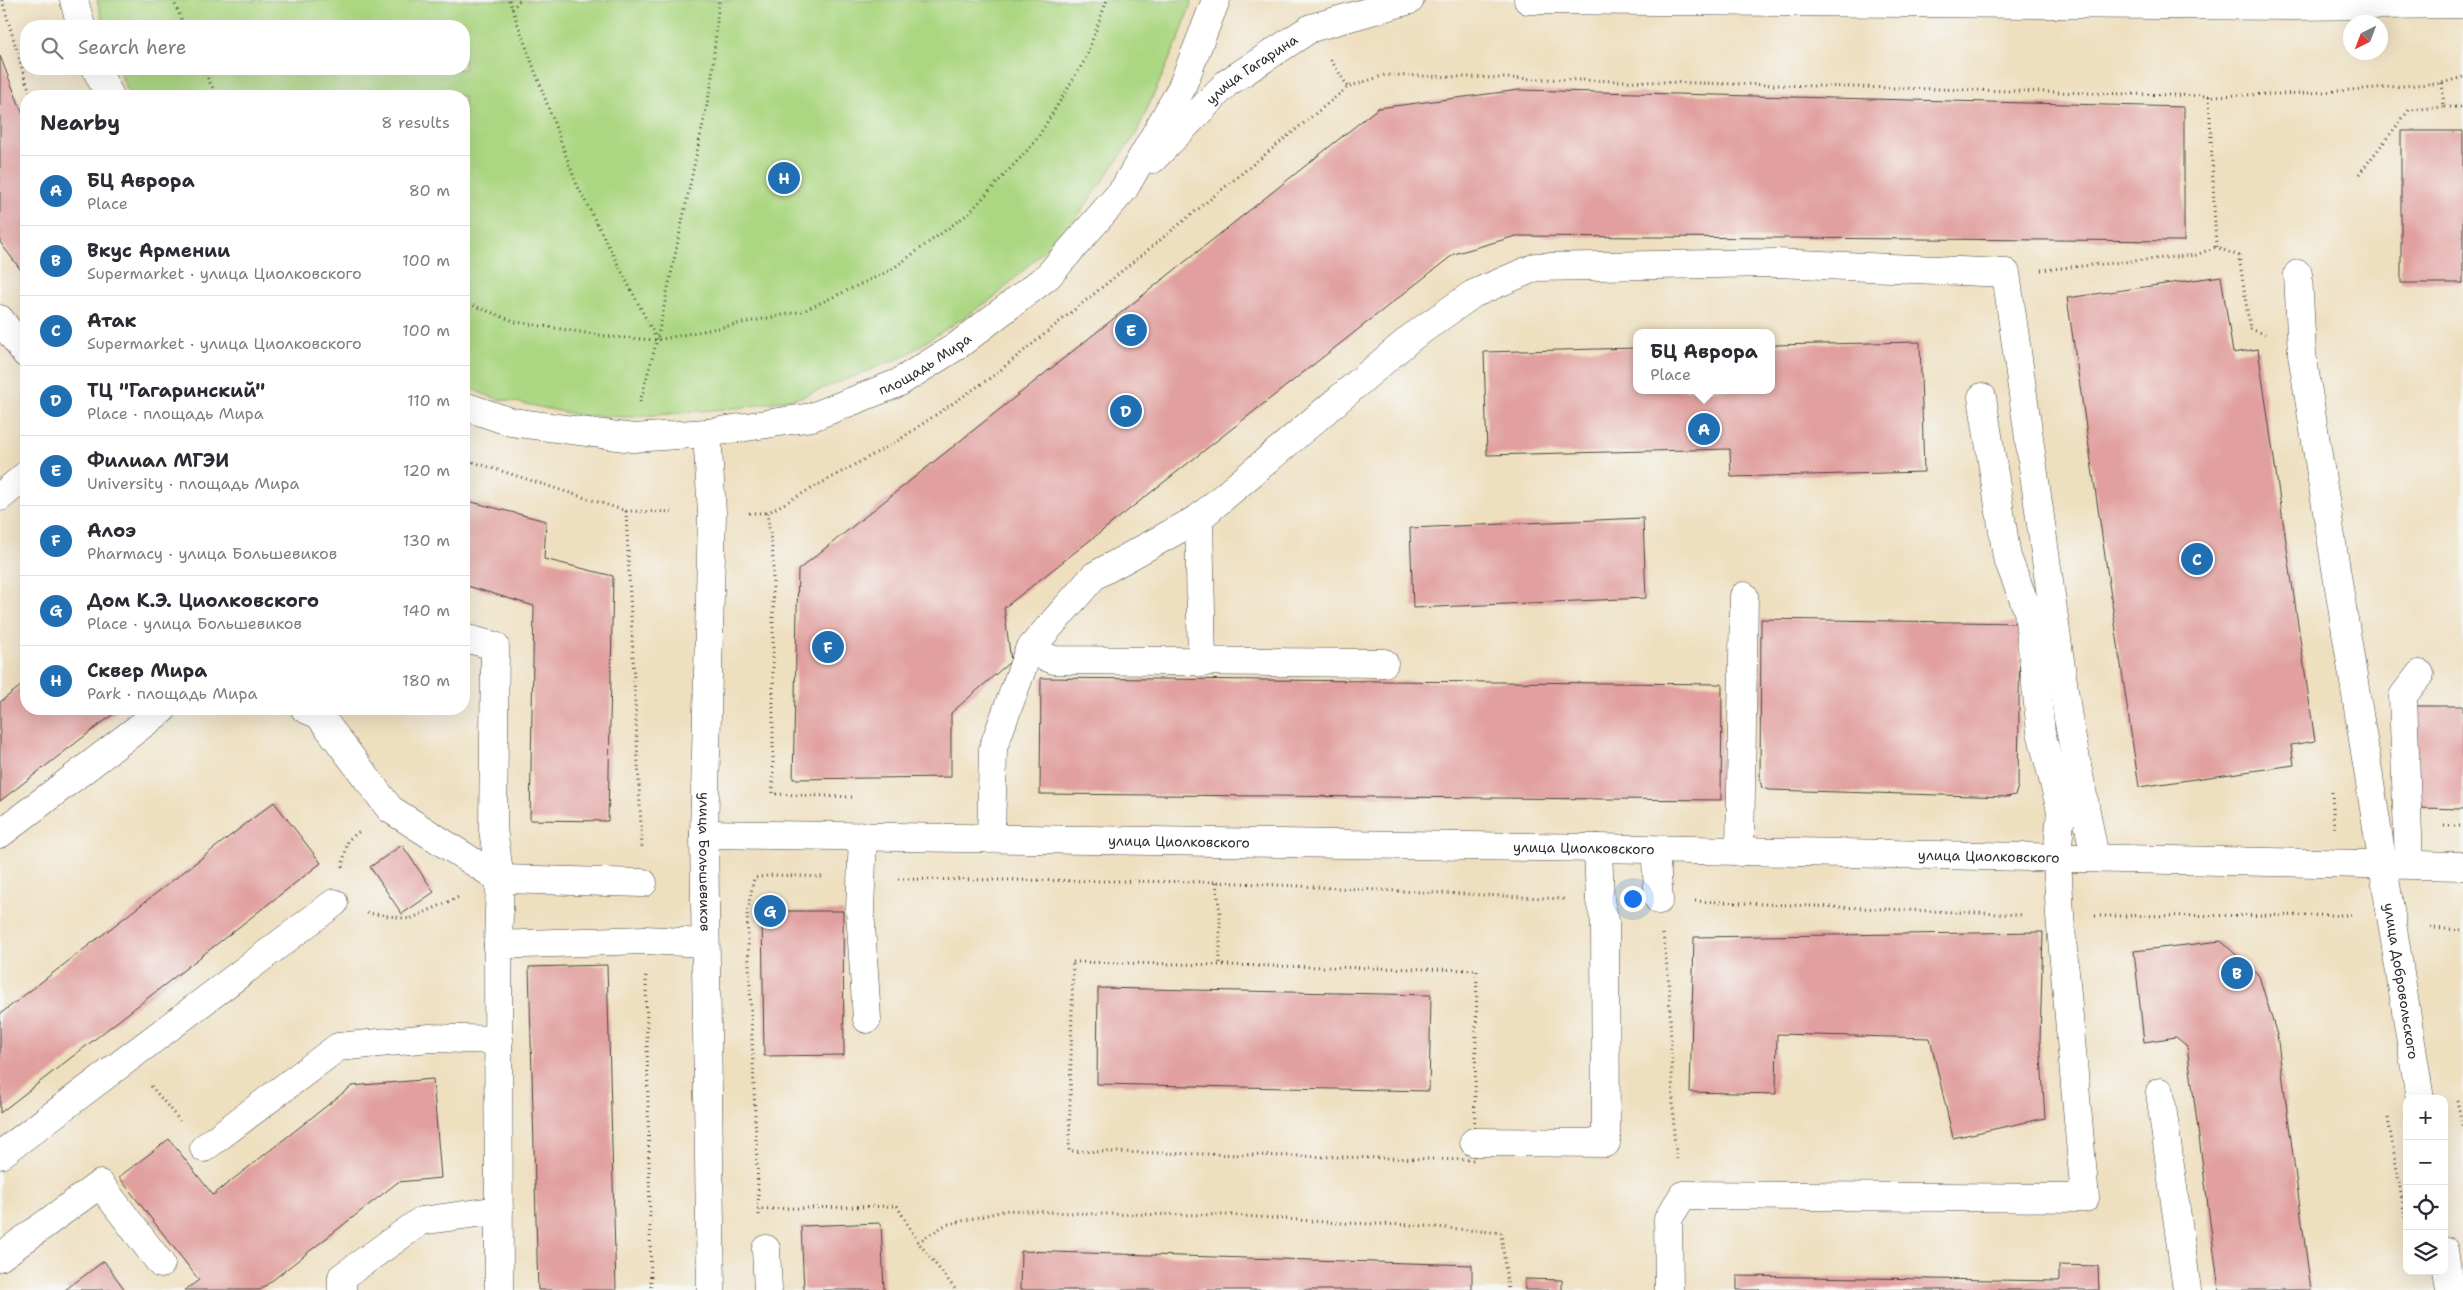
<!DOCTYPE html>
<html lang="en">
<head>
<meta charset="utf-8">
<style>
  body { margin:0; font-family:"Shantell Sans",sans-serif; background:#f2f2f3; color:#2b2b33 }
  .controls { position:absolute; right:15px; bottom:15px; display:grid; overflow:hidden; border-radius:10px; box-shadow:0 5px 20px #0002 }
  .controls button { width:45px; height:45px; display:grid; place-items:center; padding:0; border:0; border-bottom:1px solid #e1e1e2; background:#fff; color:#2b2b33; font:25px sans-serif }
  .compass { position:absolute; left:2343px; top:15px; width:45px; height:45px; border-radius:50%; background:#fff; box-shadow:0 5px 20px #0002; rotate:222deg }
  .you { position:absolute; left:1632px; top:898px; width:18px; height:18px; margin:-12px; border:4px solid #fff; border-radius:50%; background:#1a73e8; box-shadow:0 0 0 8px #1a73e833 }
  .badge { display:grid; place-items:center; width:32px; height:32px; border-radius:50%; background:#1f6fb2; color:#fff; font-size:16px; font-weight:700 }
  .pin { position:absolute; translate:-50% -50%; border:2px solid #fff; box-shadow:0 1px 5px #0006 }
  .popup { position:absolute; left:1633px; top:329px; width:142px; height:65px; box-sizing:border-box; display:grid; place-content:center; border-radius:10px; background:#fff; filter:drop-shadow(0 1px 4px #0005); font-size:16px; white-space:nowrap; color:#7c7c81 }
  .popup b { font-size:19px; color:#2b2b33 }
  .popup::after { content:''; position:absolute; left:50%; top:100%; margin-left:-10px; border:10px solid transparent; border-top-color:#fff }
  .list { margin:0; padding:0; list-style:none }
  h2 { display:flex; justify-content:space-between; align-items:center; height:65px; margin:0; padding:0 20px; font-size:21px }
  h2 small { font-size:16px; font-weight:400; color:#7c7c81 }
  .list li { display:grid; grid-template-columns:32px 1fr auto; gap:15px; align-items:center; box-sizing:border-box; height:70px; padding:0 20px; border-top:1px solid #e1e1e2 }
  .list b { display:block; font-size:19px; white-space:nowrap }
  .list p { margin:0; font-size:16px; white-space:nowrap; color:#7c7c81 }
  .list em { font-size:16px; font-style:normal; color:#7c7c81 }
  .icon { flex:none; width:28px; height:28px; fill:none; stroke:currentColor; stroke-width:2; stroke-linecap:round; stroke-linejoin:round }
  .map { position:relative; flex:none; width:2463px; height:1290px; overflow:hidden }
  .search { position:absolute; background:#fff; box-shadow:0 5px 20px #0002; left:20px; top:20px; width:450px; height:55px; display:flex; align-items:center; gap:12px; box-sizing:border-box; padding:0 18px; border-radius:20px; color:#7c7c81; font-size:19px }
  .panel { position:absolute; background:#fff; box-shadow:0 5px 20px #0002; left:20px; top:90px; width:450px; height:625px; border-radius:20px }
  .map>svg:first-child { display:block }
  .green { fill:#acd782; stroke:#6c8156 }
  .building { fill:#e1a09f }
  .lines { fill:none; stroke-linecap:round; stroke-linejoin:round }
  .minor-casing { stroke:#484641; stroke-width:29 }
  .major-casing { stroke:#484641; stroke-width:29 }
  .path { stroke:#484641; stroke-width:3; stroke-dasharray:1 4; stroke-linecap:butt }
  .minor { stroke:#fff; stroke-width:28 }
  .major { stroke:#fff; stroke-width:28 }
  .labels { text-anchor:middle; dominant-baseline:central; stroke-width:4; stroke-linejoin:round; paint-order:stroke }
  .street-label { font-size:14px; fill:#2b2b2b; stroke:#f6f6f2 }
</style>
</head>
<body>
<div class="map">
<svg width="2463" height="1290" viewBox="0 0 2463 1290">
  <rect width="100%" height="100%" fill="#f6f6f2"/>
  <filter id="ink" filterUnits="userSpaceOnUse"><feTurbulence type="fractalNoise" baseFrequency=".02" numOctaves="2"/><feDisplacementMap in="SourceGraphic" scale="10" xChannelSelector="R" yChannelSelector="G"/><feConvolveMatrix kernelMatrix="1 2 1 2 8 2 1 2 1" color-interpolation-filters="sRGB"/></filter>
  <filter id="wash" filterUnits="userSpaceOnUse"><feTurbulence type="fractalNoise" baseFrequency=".0096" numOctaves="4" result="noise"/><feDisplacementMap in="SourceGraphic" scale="20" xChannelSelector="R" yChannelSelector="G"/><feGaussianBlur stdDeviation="1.12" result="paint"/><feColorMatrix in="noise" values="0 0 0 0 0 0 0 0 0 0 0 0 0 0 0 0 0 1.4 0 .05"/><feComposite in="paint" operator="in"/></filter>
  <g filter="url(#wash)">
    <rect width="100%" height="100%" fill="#eedfbf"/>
    <path class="green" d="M97 0H1192L1180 36 1136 134 1073 223 995 297 903 357 801 397 745 407 635 417 583 416 491 397 464 386V96H130L118 69H464V26H104Z"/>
    <g id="blocks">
      <path class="building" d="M0 56 26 122V277L0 242Z
        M1519 90 2184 107V241L1516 236 1454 254 1004 608 1011 661 951 713V777L793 779 798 570 1378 108Z
        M2401 131H2463V283H2401Z
        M2221 276 2233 353 2258 349 2315 741 2291 745 2294 765 2139 787 2067 298Z
        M1920 342 1924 472 1731 477 1730 449 1487 455 1484 352 1636 348V390H1772V345Z
        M464 500 546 521 544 559 613 576 608 821 530 820 534 606 464 585Z
        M1643 518 1646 598 1413 608 1410 528Z
        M1761 619 2020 623 2018 787 2015 795 2007 797 1770 790 1762 788 1760 780Z
        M1041 678 1722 684 1721 800 1040 794Z
        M26 682V709H120L0 801V702Z
        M2417 706H2463V809L2418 808Z
        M274 802 321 863 0 1113V1014Z
        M402 845 434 892 402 914 370 867Z
        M762 911H843L844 1055 764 1056Z
        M2043 932 2040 1041 2045 1118 1953 1138 1930 1038 1777 1034 1776 1094 1690 1092 1694 937Z
        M2221 941 2259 976 2277 1035 2311 1290H2219L2187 1046 2176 1037 2144 1042 2134 951Z
        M607 965 616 1290H538L529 967Z
        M1098 988 1431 995 1429 1091 1097 1084Z
        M433 1079 441 1178 398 1182 260 1290H185L199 1280 119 1177 169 1139 213 1195 352 1086Z
        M881 1223 884 1290H804L801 1226Z
        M1021 1251 1472 1265V1290H1020Z
        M104 1261 125 1290H65Z
        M2059 1265 2098 1266 2099 1290H1737V1276L2059 1281Z
        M1525 1279 1562 1280V1290H1525Z"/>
    </g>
  </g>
  <g filter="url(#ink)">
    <use href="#blocks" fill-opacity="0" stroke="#484641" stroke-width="1"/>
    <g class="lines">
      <g class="minor-casing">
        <g id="minor">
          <path id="s1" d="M2298 274 2302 354 2420 1099"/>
          <path d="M0 319 26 354"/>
          <path id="s2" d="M707 433 712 513 704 834 711 1290"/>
          <path d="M0 497 26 475"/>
          <path d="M1199 518 1202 663"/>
          <path d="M464 638 495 646 493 829 500 879 498 945"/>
          <path d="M1029 650 1054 660 1384 663"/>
          <path d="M305 709 319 715 390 809 500 879 643 883"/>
          <path d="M0 834 163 709"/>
          <path id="s3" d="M704 834 1598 848 2463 866"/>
          <path d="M863 836 860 910 867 1019"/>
          <path d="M991 839 993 748 1029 650 1094 576 1199 518 1412 337 1473 294 1536 267 1776 263 2006 273 2068 718 2095 858"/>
          <path d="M1655 850 1659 900"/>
          <path d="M1740 852 1744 596"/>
          <path d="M2409 864 2403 696 2420 674"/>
          <path d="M2160 1092 2187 1290"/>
          <path d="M1474 1142 1606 1143 1605 921 1600 901 1598 848"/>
          <path d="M204 1148 338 1047 430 1038 499 1040"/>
          <path d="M0 1155 334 903"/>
          <path d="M766 1249 768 1290"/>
          <path d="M2444 1250 2450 1290"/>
          <path d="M0 1257 100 1184 161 1264"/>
          <path d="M342 1290V1277L421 1221 499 1210"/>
          <path d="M499 1290 498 945 645 940 704 943"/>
          <path d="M1669 1290 1668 1219 1683 1195 2085 1198 2060 916 2057 858 2061 810 2041 732 2028 611 2007 557 1982 397"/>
        </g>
      </g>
      <g class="major-casing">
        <g id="major">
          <path d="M74 0 81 26"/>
          <path d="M1528 0 2294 6 2463 4"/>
          <path d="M96 69 110 96"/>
          <path id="s4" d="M1153 159 1227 83 1311 28 1410 0"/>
          <path id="s5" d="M464 406 511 422 633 438 707 433 812 417 898 383 957 346 1048 276 1124 189 1181 89 1216 0"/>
        </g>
      </g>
      <path class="path" d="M2 0 27 85 33 96
        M173 0 184 26
        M509 0 576 183 657 340 711 86 719 0
        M512 9 520 0
        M1331 60 1348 87
        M203 69 217 96
        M2442 83 2444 107H2463
        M2209 96 2216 247 2239 256 2250 329 2265 334
        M2359 174 2409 110 2444 107
        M2041 270 2196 255 2216 247
        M464 302 516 322 612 337 657 340 803 311 891 270 969 213 1035 142 1085 60 1107 0
        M640 402 657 340
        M464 459 626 511 675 512
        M464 486 472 461
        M626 511 642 847
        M749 513H767
        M2332 792 2334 828
        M852 797 773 794V555L767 513 896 442 993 376 1348 87 1385 75 2209 96 2310 93 2442 83 2463 77
        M2444 826H2463
        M342 867 348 840 360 831
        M898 879 1216 882 1564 899
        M1216 882 1220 913V964
        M1695 901 2024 915
        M367 913 410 919 461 896
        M2095 916 2353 915
        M2430 928 2463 930
        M1663 934 1669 984 1674 1136 1677 1159
        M1073 962 1477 970 1474 1160 1069 1151Z
        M646 976 651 1290
        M151 1086 180 1121
        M2457 1100 2463 1129
        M2388 1118 2407 1229
        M757 1209 897 1206 918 1242 956 1290
        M759 1215 747 912 754 878 773 875 824 877
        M918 1242 945 1225 1008 1210 1096 1214 1231 1215 1339 1223 1414 1225 1501 1233 1508 1290"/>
      <use href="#minor" class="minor"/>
      <use href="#major" class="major"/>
    </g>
  </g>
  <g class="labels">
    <g class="street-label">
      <text stroke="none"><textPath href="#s4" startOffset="134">улица Гагарина</textPath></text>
      <text stroke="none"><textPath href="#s5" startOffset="478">площадь Мира</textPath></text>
      <text stroke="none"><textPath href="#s3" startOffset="475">улица Циолковского</textPath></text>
      <text stroke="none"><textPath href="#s3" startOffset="880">улица Циолковского</textPath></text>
      <text stroke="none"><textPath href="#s3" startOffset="1285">улица Циолковского</textPath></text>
      <text stroke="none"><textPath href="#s2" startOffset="429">улица Большевиков</textPath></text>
      <text stroke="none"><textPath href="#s1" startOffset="715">улица Добровольского</textPath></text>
    </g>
  </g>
</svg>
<div class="controls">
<button>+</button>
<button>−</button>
<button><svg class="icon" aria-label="locate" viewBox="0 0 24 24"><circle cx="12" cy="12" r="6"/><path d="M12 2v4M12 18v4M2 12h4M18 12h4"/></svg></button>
<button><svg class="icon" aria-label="layers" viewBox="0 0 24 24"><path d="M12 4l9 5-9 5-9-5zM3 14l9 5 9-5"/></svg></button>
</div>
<svg class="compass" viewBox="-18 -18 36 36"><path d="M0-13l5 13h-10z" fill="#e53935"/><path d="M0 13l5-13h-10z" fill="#7c7c81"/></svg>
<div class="you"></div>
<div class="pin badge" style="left:1704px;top:429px">A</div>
<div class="popup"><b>БЦ Аврора</b>Place</div>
<div class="pin badge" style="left:2237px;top:973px">B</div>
<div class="pin badge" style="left:2197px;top:559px">C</div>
<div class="pin badge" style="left:1126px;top:411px">D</div>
<div class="pin badge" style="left:1131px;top:330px">E</div>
<div class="pin badge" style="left:828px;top:647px">F</div>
<div class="pin badge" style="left:770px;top:911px">G</div>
<div class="pin badge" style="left:784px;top:178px">H</div>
<div class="search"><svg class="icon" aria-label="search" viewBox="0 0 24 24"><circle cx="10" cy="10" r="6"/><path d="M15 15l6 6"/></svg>Search here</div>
<section class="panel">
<h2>Nearby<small>8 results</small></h2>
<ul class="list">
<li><span class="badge">A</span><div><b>БЦ Аврора</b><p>Place</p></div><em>80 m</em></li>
<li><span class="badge">B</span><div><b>Вкус Армении</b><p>Supermarket · улица Циолковского</p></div><em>100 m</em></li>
<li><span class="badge">C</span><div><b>Атак</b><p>Supermarket · улица Циолковского</p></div><em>100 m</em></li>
<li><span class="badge">D</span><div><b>ТЦ &quot;Гагаринский&quot;</b><p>Place · площадь Мира</p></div><em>110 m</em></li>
<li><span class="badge">E</span><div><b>Филиал МГЭИ</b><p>University · площадь Мира</p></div><em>120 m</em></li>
<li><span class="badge">F</span><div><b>Алоэ</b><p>Pharmacy · улица Большевиков</p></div><em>130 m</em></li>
<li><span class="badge">G</span><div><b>Дом К.Э. Циолковского</b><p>Place · улица Большевиков</p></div><em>140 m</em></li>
<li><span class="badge">H</span><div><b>Сквер Мира</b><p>Park · площадь Мира</p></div><em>180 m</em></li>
</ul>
</section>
</div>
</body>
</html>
